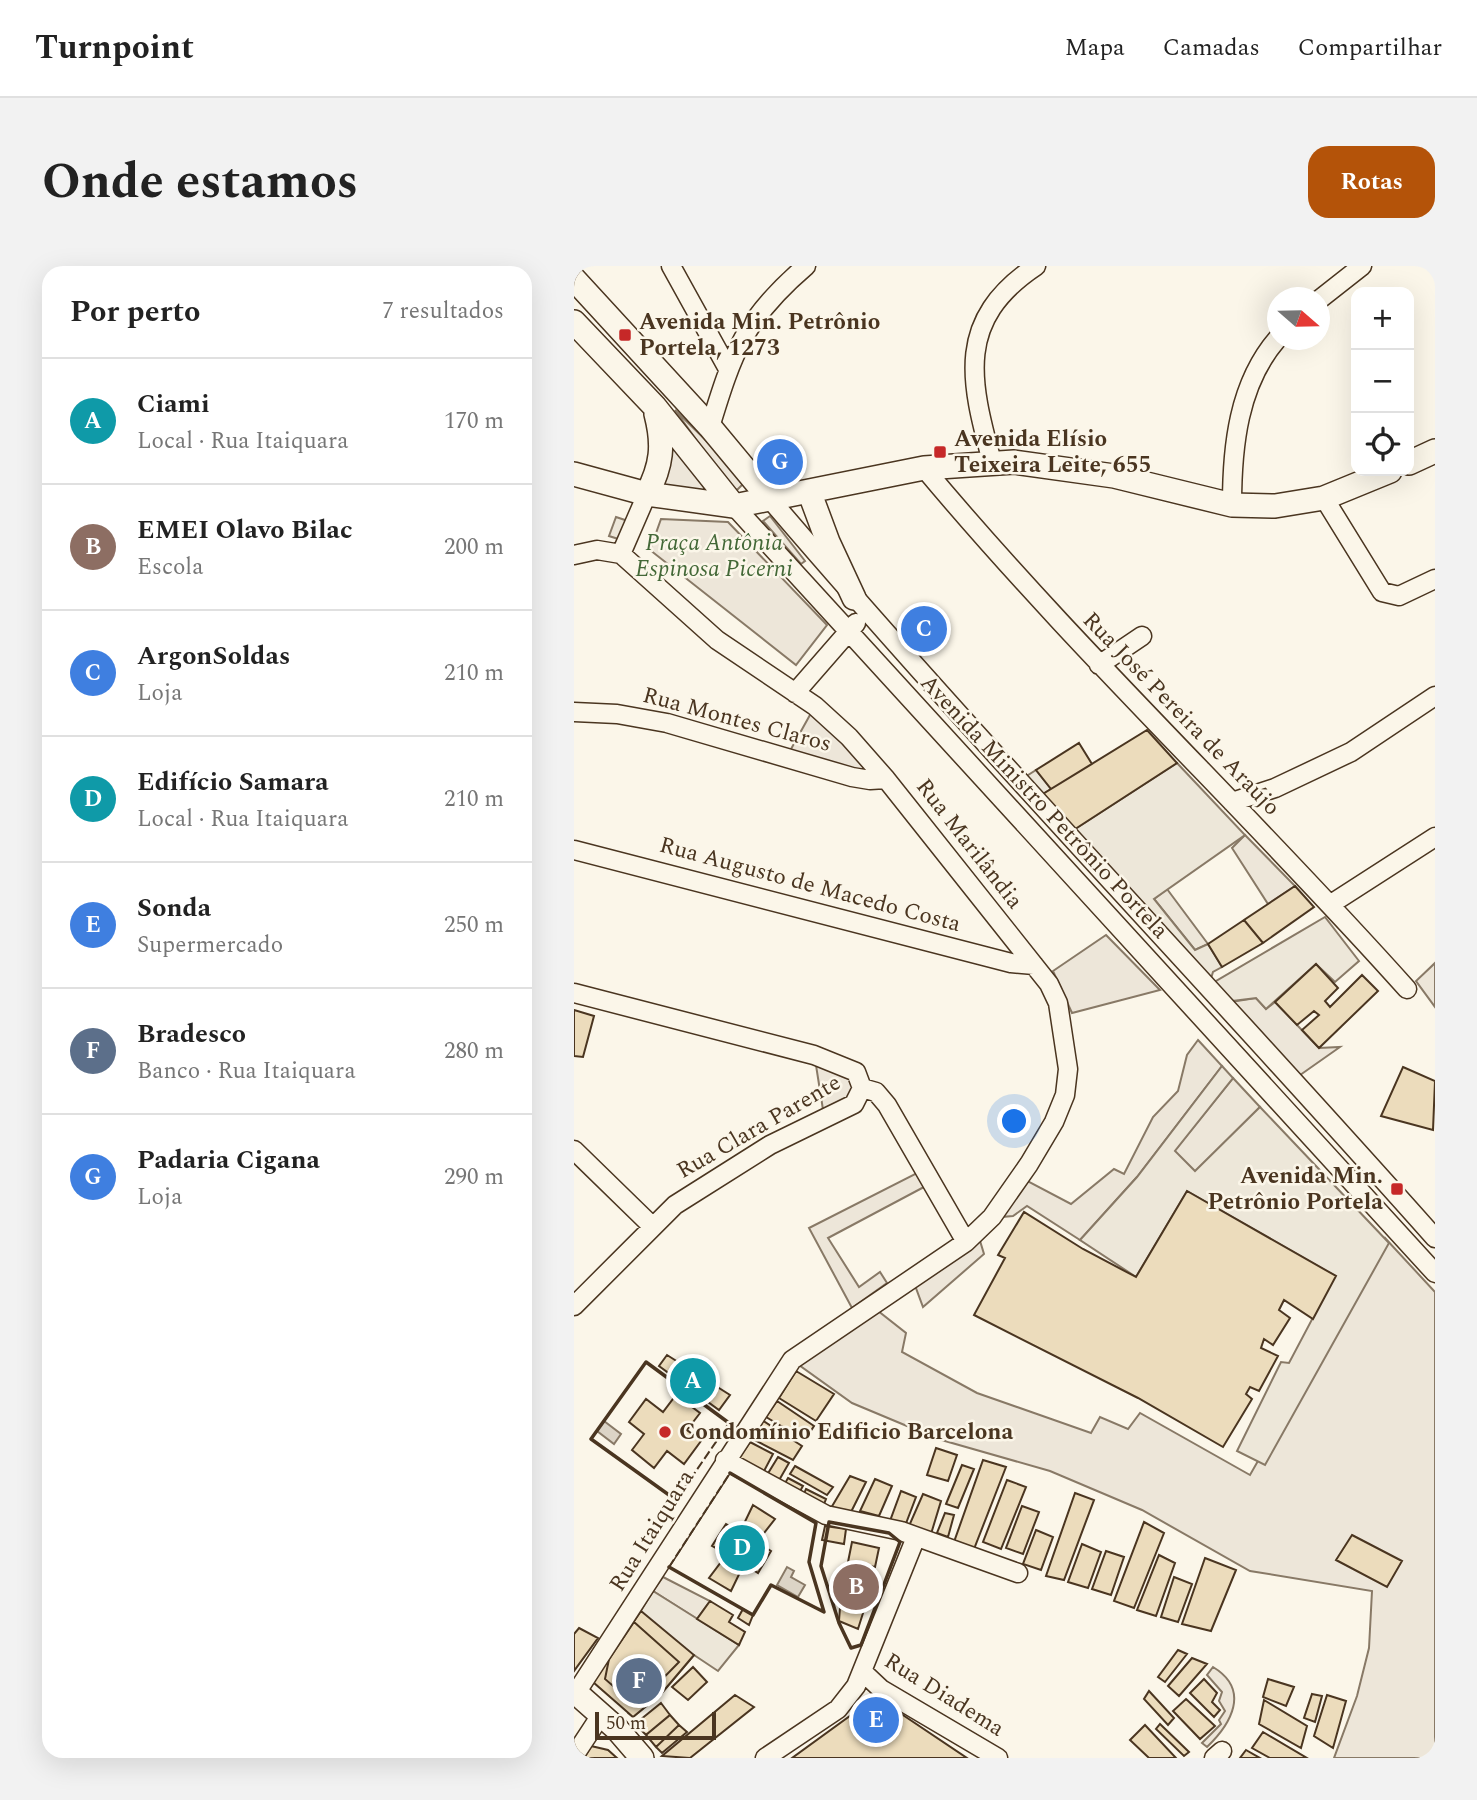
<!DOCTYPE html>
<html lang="pt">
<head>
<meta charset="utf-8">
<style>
  body { margin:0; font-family:Spectral,serif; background:#f2f2f2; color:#222 }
  .controls { position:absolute; right:21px; top:21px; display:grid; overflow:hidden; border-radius:14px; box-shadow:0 7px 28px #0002 }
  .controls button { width:63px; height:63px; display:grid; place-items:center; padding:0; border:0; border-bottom:2px solid #e0e0e0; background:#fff; color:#222; font:35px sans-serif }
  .compass { position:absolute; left:693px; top:21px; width:63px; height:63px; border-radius:50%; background:#fff; box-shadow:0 7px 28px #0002; rotate:110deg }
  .scale { position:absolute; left:21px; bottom:18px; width:121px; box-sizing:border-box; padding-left:7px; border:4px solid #4a3520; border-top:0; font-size:19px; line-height:24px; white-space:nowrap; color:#4a3520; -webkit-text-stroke:5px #fbf6e9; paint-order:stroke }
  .you { position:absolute; left:441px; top:856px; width:24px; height:24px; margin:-18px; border:5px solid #fff; border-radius:50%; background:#1a73e8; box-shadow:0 0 0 10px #1a73e833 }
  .badge { display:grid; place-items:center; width:46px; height:46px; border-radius:50%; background:#b45309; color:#fff; font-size:23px; font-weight:700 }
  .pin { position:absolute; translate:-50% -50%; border:4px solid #fff; box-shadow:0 2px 7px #0006 }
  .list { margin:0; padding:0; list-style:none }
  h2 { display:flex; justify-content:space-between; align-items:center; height:91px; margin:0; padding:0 28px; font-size:30px }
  h2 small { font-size:23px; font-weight:400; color:#767676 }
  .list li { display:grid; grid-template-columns:46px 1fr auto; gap:21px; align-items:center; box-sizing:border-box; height:126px; padding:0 28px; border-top:2px solid #e0e0e0 }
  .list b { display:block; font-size:26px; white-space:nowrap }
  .list p { margin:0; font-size:23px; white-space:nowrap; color:#767676 }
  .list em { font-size:23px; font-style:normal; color:#767676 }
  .icon { flex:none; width:38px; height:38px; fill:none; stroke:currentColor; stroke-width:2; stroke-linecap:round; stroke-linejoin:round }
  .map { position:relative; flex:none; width:861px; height:1492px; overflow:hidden; border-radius:21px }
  header { display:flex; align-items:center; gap:42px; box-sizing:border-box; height:98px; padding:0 35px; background:#fff; border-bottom:2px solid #e0e0e0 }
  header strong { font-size:33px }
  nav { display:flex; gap:38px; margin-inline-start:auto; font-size:24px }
  .intro { display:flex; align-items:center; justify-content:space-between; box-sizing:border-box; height:168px; padding:0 42px }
  h1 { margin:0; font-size:49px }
  .button { padding:18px 32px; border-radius:21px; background:#b45309; color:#fff; font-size:24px; font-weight:700 }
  main { display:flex; gap:42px; padding:0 42px }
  aside { flex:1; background:#fff; border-radius:21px; box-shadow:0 7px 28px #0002 }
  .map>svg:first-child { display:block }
  .green { fill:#ede6d9; stroke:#887966; stroke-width:2 }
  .parking { fill:#ede7d9; stroke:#887966; stroke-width:2 }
  .water { fill:#dcd4c6; stroke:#887966; stroke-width:2 }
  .building { fill:#ecdcbc; stroke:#4a3520; stroke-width:2 }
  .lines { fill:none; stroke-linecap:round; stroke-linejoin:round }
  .minor-casing { stroke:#4a3520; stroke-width:21 }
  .major-casing { stroke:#4a3520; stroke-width:26 }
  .minor { stroke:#fbf6e9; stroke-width:18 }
  .major { stroke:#fbf6e9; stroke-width:23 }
  .fence { stroke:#4a3520; stroke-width:2; stroke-dasharray:9 3.5; stroke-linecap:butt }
  .wall { stroke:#4a3520; stroke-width:3.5 }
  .poi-dot { fill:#c62828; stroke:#fbf6e9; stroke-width:2.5 }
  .labels { text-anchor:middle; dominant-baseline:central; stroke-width:5; stroke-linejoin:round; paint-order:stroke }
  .poi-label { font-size:23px; font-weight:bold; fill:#4a3520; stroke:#fbf6e9; text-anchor:start }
  .park-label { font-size:23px; font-style:italic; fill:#436837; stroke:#fbf6e9 }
  .street-label { font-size:23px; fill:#4a3520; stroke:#fbf6e9 }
</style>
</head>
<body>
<header>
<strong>Turnpoint</strong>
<nav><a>Mapa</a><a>Camadas</a><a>Compartilhar</a></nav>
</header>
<div class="intro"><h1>Onde estamos</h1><a class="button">Rotas</a></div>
<main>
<aside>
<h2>Por perto<small>7 resultados</small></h2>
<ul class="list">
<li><span class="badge" style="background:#0f9aa8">A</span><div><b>Ciami</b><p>Local · Rua Itaiquara</p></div><em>170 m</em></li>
<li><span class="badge" style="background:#8d6e63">B</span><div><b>EMEI Olavo Bilac</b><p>Escola</p></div><em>200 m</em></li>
<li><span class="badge" style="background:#3f7fe0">C</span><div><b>ArgonSoldas</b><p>Loja</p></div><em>210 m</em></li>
<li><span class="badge" style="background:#0f9aa8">D</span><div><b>Edifício Samara</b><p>Local · Rua Itaiquara</p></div><em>210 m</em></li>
<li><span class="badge" style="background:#3f7fe0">E</span><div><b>Sonda</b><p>Supermercado</p></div><em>250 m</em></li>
<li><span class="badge" style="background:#5c6f8a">F</span><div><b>Bradesco</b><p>Banco · Rua Itaiquara</p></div><em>280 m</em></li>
<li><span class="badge" style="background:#3f7fe0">G</span><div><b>Padaria Cigana</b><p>Loja</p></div><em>290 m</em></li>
</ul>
</aside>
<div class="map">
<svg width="861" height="1492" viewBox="0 0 861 1492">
  <rect width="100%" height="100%" fill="#fbf6e9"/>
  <path class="green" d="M81 141 160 240 92 230 84 206Z
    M101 144 148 190 170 217 163 224 156 221Z
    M196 250 231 295 227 298 189 255Z
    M87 253 154 256 253 359 222 399 76 284Z
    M241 440 312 513 212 492Z
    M671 569 721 620 694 638 658 582Z
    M593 623 634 678 621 684 580 633Z
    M532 669 586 724 498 747 479 705Z
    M861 697V741L842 715Z
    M682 732 692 743 701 736 745 782 766 781 719 814 650 737Z
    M624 774 648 800 563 911 506 974 453 940 439 950 427 951 446 911 497 938 540 903 550 908 579 851 604 825 613 789Z
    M241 793 272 802 284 829 250 850Z
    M659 812 686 841 621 906 600 885Z
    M343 907 350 921 254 972 285 1021 306 1006 313 1017 278 1042 235 962Z
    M403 965 410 988 349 1041 339 1014Z
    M811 972 861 1026V1492H760L783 1430 795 1382 798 1325 676 1305 568 1244 476 1205 364 1173 278 1137 218 1094 299 1041 332 1067 328 1086 403 1127 517 1167 526 1151 554 1163 566 1147 676 1209Z
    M89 1311 136 1335 123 1353 79 1325Z
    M639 1401C677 1424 657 1458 633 1481L628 1477 647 1458 645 1454 651 1445 645 1435 648 1426 633 1409Z"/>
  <path class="parking" d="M42 251 66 259 60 278 35 270Z
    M603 497 671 569 580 633 621 684 634 678 648 701 639 706 635 719 751 651 785 695 761 716 742 698 692 743 682 732 650 736 495 567Z
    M462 504 477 523 466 530 448 513Z
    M648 800 659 812 601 885 621 905 686 841 815 977 691 1199 663 1185 707 1096 715 1097 761 1010 613 925 562 1011 506 974 563 911Z
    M79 1325 165 1379 144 1405 120 1389 87 1428 59 1451 54 1447 60 1356Z"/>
  <path class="water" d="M30 1155 47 1168 40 1178 23 1165Z
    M213 1301 220 1305 217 1311 231 1319 224 1331 203 1319Z"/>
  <path class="building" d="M573 464 603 497 495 567 464 531Z
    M505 477 518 498 477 523 462 504Z
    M721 620 740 641 689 677 670 654Z
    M670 654 689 677 648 701 634 678Z
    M742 698 764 722 751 735 756 741 788 709 804 725 745 782 728 764 745 749 740 745 723 759 701 736Z
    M0 744 20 750 9 791 0 790Z
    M829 801 861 815 859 864 807 850Z
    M613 925 762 1010 739 1053 710 1034 705 1044 716 1052 699 1079 690 1073 687 1082 704 1090 685 1125 676 1121 672 1128 678 1133 649 1181 564 1132 400 1049 431 992 424 989 450 946 509 983 562 1011Z
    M93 1089 156 1129 145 1144 85 1100Z
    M222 1105 260 1128 242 1155 205 1132Z
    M102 1129 126 1147 113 1164 127 1175 110 1198 93 1185 80 1202 58 1184 70 1168 55 1156 72 1133 89 1146Z
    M203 1135 240 1160 231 1174 192 1151Z
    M188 1154 228 1180 219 1194 177 1172Z
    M176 1176 199 1188 189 1207 163 1195Z
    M362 1182 383 1189 374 1215 353 1209Z
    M204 1191 215 1197 204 1216 193 1209Z
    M409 1194 432 1201 400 1283 380 1276Z
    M388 1199 400 1203 384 1242 372 1238Z
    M221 1200 259 1221 253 1229 216 1208Z
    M276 1210 292 1216 277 1246 257 1242Z
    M214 1212 229 1220 225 1227 210 1219Z
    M301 1213 318 1220 305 1250 286 1245Z
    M433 1214 452 1221 427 1283 409 1276Z
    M232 1223 252 1233 248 1243 228 1232Z
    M327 1225 342 1231 331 1260 316 1255Z
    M501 1227 520 1234 490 1314 472 1310Z
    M349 1228 367 1235 357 1268 335 1260Z
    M179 1239 201 1253 183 1276 197 1285 184 1307 170 1298 157 1325 135 1312 153 1288 138 1280 152 1258 166 1266Z
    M448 1240 465 1246 449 1288 432 1282Z
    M371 1247 380 1249 374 1271 363 1267Z
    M570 1256 590 1267 560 1342 540 1335Z
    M251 1260 272 1263 270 1278 248 1274Z
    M462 1264 479 1271 467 1304 449 1298Z
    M778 1269 828 1295 813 1321 762 1294Z
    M278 1276 305 1282 301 1301 274 1296Z
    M508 1278 527 1286 514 1322 494 1316Z
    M532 1285 550 1291 537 1329 518 1323Z
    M585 1289 601 1297 582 1350 563 1344Z
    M631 1292 662 1304 637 1365 608 1358Z
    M269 1302 301 1309 284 1363 265 1355Z
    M600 1311 618 1318 604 1356 587 1351Z
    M136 1335 159 1349 155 1356 171 1366 165 1379 123 1353Z
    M169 1343 179 1349 175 1359 164 1352Z
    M67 1345 120 1389 87 1428 59 1451 19 1416Z
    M60 1356 105 1396 62 1440 31 1413 35 1393Z
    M5 1362 24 1372 0 1405V1368Z
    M604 1384 613 1388 591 1416 584 1411Z
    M618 1392 633 1398 605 1430 594 1420Z
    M119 1401 133 1416 114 1434 98 1421Z
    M630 1413 643 1427 638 1436 646 1444 640 1451 616 1427Z
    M694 1413 720 1421 712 1440 689 1431Z
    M575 1425 600 1452 594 1459 570 1433Z
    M738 1428 748 1430 741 1456 730 1452Z
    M161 1429 180 1441 116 1492 88 1490Z
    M753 1429 772 1435 759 1482 740 1470Z
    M302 1431 393 1492H218Z
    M612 1433 641 1460 626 1473 599 1445Z
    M690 1434 733 1460 727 1482 685 1458Z
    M87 1437 96 1449 72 1469 61 1458Z
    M96 1449 105 1459 82 1481 72 1469Z
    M586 1458 615 1486 610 1490 582 1463Z
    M105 1459 113 1466 88 1487 82 1481Z
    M571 1459 602 1492H575L556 1474Z
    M689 1466 733 1492H696L678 1482Z
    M17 1480 34 1484 43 1492H10Z
    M672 1484 686 1492H666Z"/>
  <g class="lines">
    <g class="minor-casing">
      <path id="minor" d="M97 0 154 103
        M746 33 788 0
        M136 161C159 86 170 53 232 0
        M418 196C396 114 381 54 462 0
        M350 202C502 384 675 546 833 723
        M195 232C411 485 641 724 861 972
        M750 232 808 326 825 330 861 313
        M658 239C658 181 664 118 704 72
        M160 240 861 1007
        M47 288 73 228
        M0 289 23 284 47 288
        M525 399 568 370
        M221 427 282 357
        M0 446 43 448 93 457 278 511 296 514 312 513
        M658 536 701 522 777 486 861 430
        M0 584 437 697 460 699
        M757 638 861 571
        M0 727 240 789 282 806 288 822 280 838 196 879 101 939 0 1040
        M288 822 302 826 313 839 392 976
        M0 884 79 961
        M151 1194 252 1249 327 1265 444 1307
        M290 1407 307 1423 424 1492
        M2 1427 218 1094 392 976 418 951 455 898 480 856 491 829 494 803 484 737 475 718 312 513 275 471 241 440 143 374 47 288
        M0 1490 27 1449
        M191 1492 264 1443 282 1420 342 1271
        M640 1492 648 1485"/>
    </g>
    <g class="major-casing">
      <path id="major" d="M0 13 136 161 195 232
        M0 56 81 141 160 240
        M835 197 861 185
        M0 208 73 228 160 240 350 202 440 196 540 210 658 239 701 240 750 232 816 205
        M235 225 254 276 280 332
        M73 228C88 199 90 179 82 148
        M0 1425 43 1463 68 1492"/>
    </g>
    <use href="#minor" class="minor"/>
    <use href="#major" class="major"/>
    <path class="fence" d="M102 1234 155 1157
      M95 1301 156 1207"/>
    <path class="wall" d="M102 1234 17 1173 72 1096 155 1157
      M255 1256 315 1267 326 1276 287 1379 277 1382 265 1357 247 1300Z
      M95 1301 179 1349 197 1319 250 1346 235 1296 242 1257 156 1207"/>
  </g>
  <g class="poi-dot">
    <rect x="44" y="62" width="14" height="14" rx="3.5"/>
    <rect x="359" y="179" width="14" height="14" rx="3.5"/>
    <rect x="816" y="916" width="14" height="14" rx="3.5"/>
    <circle cx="91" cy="1166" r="7"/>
  </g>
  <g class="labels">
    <g class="poi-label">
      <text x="65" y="56">Avenida Min. Petrônio<tspan x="65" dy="26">Portela, 1273</tspan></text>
      <text x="380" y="173">Avenida Elísio<tspan x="380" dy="26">Teixeira Leite, 655</tspan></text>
      <text x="809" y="910" text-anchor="end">Avenida Min.<tspan x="809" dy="26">Petrônio Portela</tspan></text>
      <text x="105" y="1166">Condomínio Edificio Barcelona</text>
    </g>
    <g class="park-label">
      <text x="140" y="277">Praça Antônia<tspan x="140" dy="26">Espinosa Picerni</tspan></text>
    </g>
    <g class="street-label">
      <text transform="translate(607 448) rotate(46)">Rua José Pereira de Araújo</text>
      <text transform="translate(163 454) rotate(15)">Rua Montes Claros</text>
      <text transform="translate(470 541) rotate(47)">Avenida Ministro Petrônio Portela</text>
      <text transform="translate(395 578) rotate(52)">Rua Marilândia</text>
      <text transform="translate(236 619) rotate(15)">Rua Augusto de Macedo Costa</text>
      <text transform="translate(185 861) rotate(-30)">Rua Clara Parente</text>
      <text transform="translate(78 1265) rotate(-58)">Rua Itaiquara</text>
      <text transform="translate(370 1429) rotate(32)">Rua Diadema</text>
    </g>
  </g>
</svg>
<div class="controls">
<button>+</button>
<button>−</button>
<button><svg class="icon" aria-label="locate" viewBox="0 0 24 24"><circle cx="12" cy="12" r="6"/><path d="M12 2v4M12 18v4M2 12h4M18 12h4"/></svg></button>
</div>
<svg class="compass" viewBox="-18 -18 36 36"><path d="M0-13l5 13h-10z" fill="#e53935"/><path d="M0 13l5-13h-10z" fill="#767676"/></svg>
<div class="scale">50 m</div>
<div class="you"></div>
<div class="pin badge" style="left:119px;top:1115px;background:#0f9aa8">A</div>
<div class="pin badge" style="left:282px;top:1321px;background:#8d6e63">B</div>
<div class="pin badge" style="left:350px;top:363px;background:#3f7fe0">C</div>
<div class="pin badge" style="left:168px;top:1282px;background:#0f9aa8">D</div>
<div class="pin badge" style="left:302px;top:1454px;background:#3f7fe0">E</div>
<div class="pin badge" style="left:65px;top:1415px;background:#5c6f8a">F</div>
<div class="pin badge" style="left:206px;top:196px;background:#3f7fe0">G</div>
</div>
</main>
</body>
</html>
